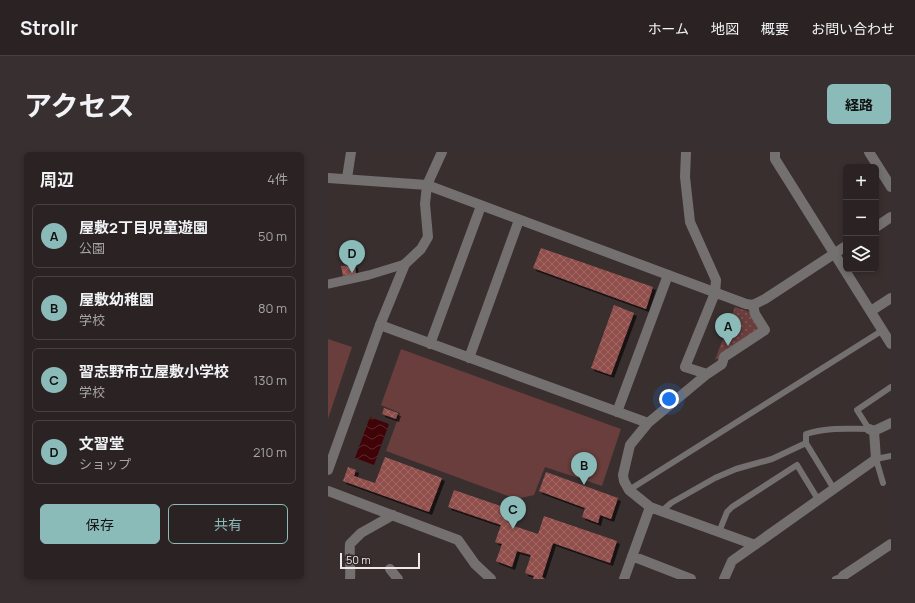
<!DOCTYPE html>
<html lang="ja">
<head>
<meta charset="utf-8">
<style>
  body { margin:0; font-family:Manrope,"Noto Sans JP",sans-serif; background:#372f30; color:#f1f3f6 }
  .controls { position:absolute; right:12px; top:12px; display:grid; overflow:hidden; border-radius:6px; box-shadow:0 2px 6px #0003 }
  .controls button { width:36px; height:36px; display:grid; place-items:center; padding:0; border:0; border-bottom:1px solid #474041; background:#2b2323; color:#f1f3f6; font:20px sans-serif }
  .scale { position:absolute; left:12px; bottom:10px; width:80px; box-sizing:border-box; padding-left:4px; border:2px solid #eee8e7; border-top:0; font-size:11px; line-height:14px; white-space:nowrap; color:#eee8e7; -webkit-text-stroke:3px #2f2625; paint-order:stroke }
  .you { position:absolute; left:341px; top:247px; width:14px; height:14px; margin:-10px; border:3px solid #fff; border-radius:50%; background:#1a73e8; box-shadow:0 0 0 6px #1a73e833 }
  .badge { display:grid; place-items:center; width:26px; height:26px; border-radius:50%; background:#8bbbb9; color:#111; font-size:13px; font-weight:700 }
  .pin { position:absolute; translate:-50% -33px; filter:drop-shadow(0 1px 2px #0008) }
  .pin::after { content:''; position:absolute; top:21px; width:14px; height:12px; background:inherit; clip-path:polygon(0 0,100% 0,50% 100%) }
  .list { margin:0; padding:0; list-style:none }
  h2 { display:flex; justify-content:space-between; align-items:center; height:52px; margin:0; padding:0 16px; font-size:17px }
  h2 small { font-size:13px; font-weight:400; color:#a6a4a6 }
  .list li { display:grid; grid-template-columns:26px 1fr auto; gap:12px; align-items:center; box-sizing:border-box; height:64px; margin:0 8px 8px; padding:0 8px; border:1px solid #474041; border-radius:6px }
  .list b { display:block; font-size:15px; white-space:nowrap }
  .list p { margin:0; font-size:13px; white-space:nowrap; color:#a6a4a6 }
  .list em { font-size:13px; font-style:normal; color:#a6a4a6 }
  .actions { display:flex; gap:8px; padding:12px 16px }
  .actions a { flex:1; padding:9px 0; border:1px solid #8bbbb9; border-radius:6px; text-align:center; font-size:14px; color:#8bbbb9 }
  .actions .main { background:#8bbbb9; color:#111 }
  .icon { flex:none; width:22px; height:22px; fill:none; stroke:currentColor; stroke-width:2; stroke-linecap:round; stroke-linejoin:round }
  .map { position:relative; flex:none; width:563px; height:427px; overflow:hidden; border-radius:6px }
  header { display:flex; align-items:center; gap:24px; box-sizing:border-box; height:56px; padding:0 20px; background:#2b2323; border-bottom:1px solid #474041 }
  header strong { font-size:19px }
  nav { display:flex; gap:22px; margin-inline-start:auto; font-size:14px }
  .intro { display:flex; align-items:center; justify-content:space-between; box-sizing:border-box; height:96px; padding:0 24px }
  h1 { margin:0; font-size:28px }
  .button { padding:10px 18px; border-radius:6px; background:#8bbbb9; color:#111; font-size:14px; font-weight:700 }
  main { display:flex; gap:24px; padding:0 24px }
  aside { flex:1; background:#2b2323; border-radius:6px; box-shadow:0 2px 6px #0003 }
  .map>svg:first-child { display:block }
  .green { fill:url(#green-dots) }
  .pitch { fill:#693e3c }
  .water { fill:url(#water-waves) }
  .building { fill:url(#building-cross-hatch); filter:url(#shadow) }
  .lines { fill:none; stroke-linecap:round; stroke-linejoin:round }
  .service { stroke:#757070; stroke-width:6 }
  .pedestrian { stroke:#757070; stroke-width:9 }
  .minor { stroke:#757070; stroke-width:10 }
  .tertiary { stroke:#757070; stroke-width:10 }
</style>
</head>
<body>
<header>
<strong>Strollr</strong>
<nav><a>ホーム</a><a>地図</a><a>概要</a><a>お問い合わせ</a></nav>
</header>
<div class="intro"><h1>アクセス</h1><a class="button">経路</a></div>
<main>
<aside>
<h2>周辺<small>4件</small></h2>
<ul class="list">
<li><span class="badge">A</span><div><b>屋敷2丁目児童遊園</b><p>公園</p></div><em>50 m</em></li>
<li><span class="badge">B</span><div><b>屋敷幼稚園</b><p>学校</p></div><em>80 m</em></li>
<li><span class="badge">C</span><div><b>習志野市立屋敷小学校</b><p>学校</p></div><em>130 m</em></li>
<li><span class="badge">D</span><div><b>文習堂</b><p>ショップ</p></div><em>210 m</em></li>
</ul>
<div class="actions"><a class="main">保存</a><a>共有</a></div>
</aside>
<div class="map">
<svg width="563" height="427" viewBox="0 0 563 427">
  <defs>
    <pattern id="green-dots" width="8" height="8" patternUnits="userSpaceOnUse"><rect width="8" height="8" fill="#693e3c"/><path d="M2 2h.1M6 6h.1" fill="none" stroke="#7f5a58" stroke-width="1.8" stroke-linecap="round"/></pattern>
    <pattern id="water-waves" width="16" height="10" patternUnits="userSpaceOnUse"><rect width="16" height="10" fill="#3f0308"/><path d="M0 5q4-4 8 0t8 0" fill="none" stroke="#5b282c"/></pattern>
    <pattern id="building-cross-hatch" width="8" height="8" patternUnits="userSpaceOnUse"><rect width="8" height="8" fill="#914f4c"/><path d="M0 0l8 8M0 8l8-8" fill="none" stroke="#a16866"/></pattern>
    <filter id="shadow"><feDropShadow dx="3" dy="3" stdDeviation="0" flood-color="#0009"/></filter>
  </defs>
  <rect width="100%" height="100%" fill="#392f2f"/>
  <path class="green" d="M407 155 422 160 431 175 429 180 387 208Z"/>
  <path class="pitch" d="M0 187 24 195 0 267Z
    M73 197 293 277 274 334 217 315 206 343 188 347 58 299 72 261 53 253Z"/>
  <path class="water" d="M42 265 61 272 46 313 27 306Z"/>
  <path class="building" d="M213 96 325 135 318 157 205 116Z
    M27 113 28 122 15 124 13 114Z
    M286 153 306 161 283 223 263 216Z
    M56 256 70 261 68 267 54 262Z
    M57 305 114 326 101 360 15 329 20 315 28 318 26 324 47 331Z
    M218 320 290 346 283 367 272 363 270 371 254 365 257 356 211 339Z
    M126 338 187 359 183 373 210 382 216 364 289 389 282 411 225 391 214 425 217 427H205L206 424 197 421 203 403 189 399 184 415 168 409 174 392 167 390 173 373 120 355Z"/>
  <g class="lines">
    <path class="service" d="M541 277 529 258 563 235
      M555 331 548 307 563 304
      M506 337 478 291V282C499 275 519 277 541 277
      M301 338 555 178
      M334 359 343 351 387 326 408 317 444 307 478 291
      M391 380 399 360 404 355 469 313 491 349
      M507 427 515 424"/>
    <path class="pedestrian" d="M0 132 41 123 77 112"/>
    <path class="minor" d="M358 0 357 25 362 70 388 128 387 141 357 215 379 222
      M447 0V7L563 192
      M541 0 563 35
      M19 26 23 0
      M99 33 114 0
      M425 153 427 162 437 178 396 205 394 212 379 222 320 271 302 293 295 323 296 329 301 338 322 355 427 393
      M543 159 563 146
      M52 173 320 271
      M102 192 153 54
      M141 206 191 68
      M289 260 340 123
      M541 277 546 279 563 271
      M0 339 130 388 147 412 163 427
      M304 404 363 427
      M62 417 70 427
      M22 427C23 415 21 404 22 392L33 381 65 363
      M296 427 322 355
      M396 427 404 409 548 307 546 279
      M515 427V424L563 392"/>
    <path class="tertiary" d="M0 26 99 33 418 152 425 153 437 147 518 94
      M548 75 563 65
      M0 318 52 173 77 112 93 97 100 85 97 52 99 33"/>
  </g>
</svg>
<div class="controls">
<button>+</button>
<button>−</button>
<button><svg class="icon" aria-label="layers" viewBox="0 0 24 24"><path d="M12 4l9 5-9 5-9-5zM3 14l9 5 9-5"/></svg></button>
</div>
<div class="scale">50 m</div>
<div class="you"></div>
<div class="pin badge" style="left:400px;top:194px">A</div>
<div class="pin badge" style="left:256px;top:333px">B</div>
<div class="pin badge" style="left:185px;top:377px">C</div>
<div class="pin badge" style="left:24px;top:121px">D</div>
</div>
</main>
</body>
</html>
